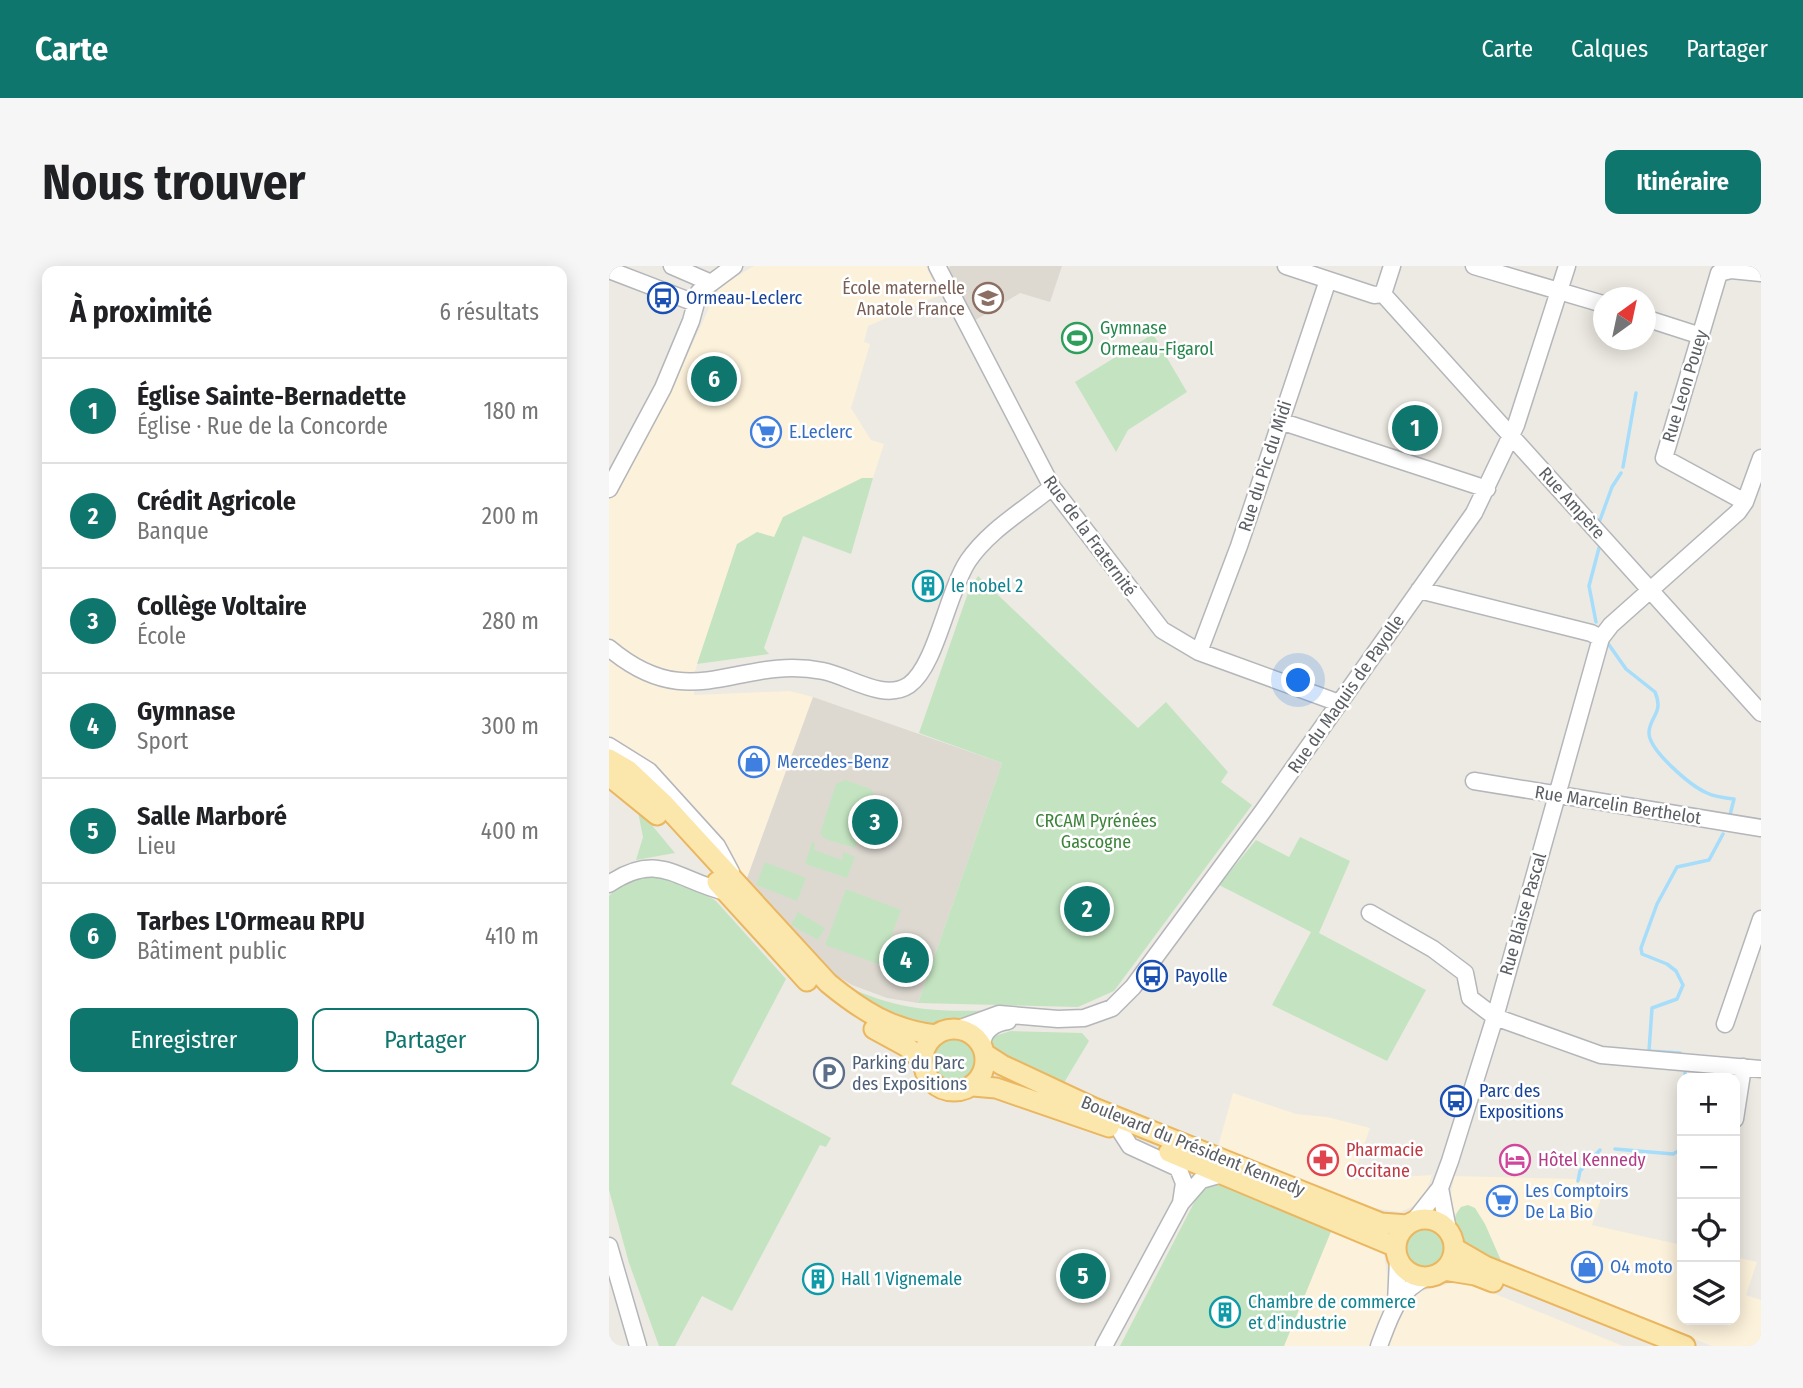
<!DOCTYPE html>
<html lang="fr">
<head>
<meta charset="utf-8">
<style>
  body { margin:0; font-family:"Fira Sans Condensed",sans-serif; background:#f6f6f6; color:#202124 }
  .controls { position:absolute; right:21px; bottom:21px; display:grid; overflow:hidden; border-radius:14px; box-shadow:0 4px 18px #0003 }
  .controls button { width:63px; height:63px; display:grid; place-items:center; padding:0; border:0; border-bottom:2px solid #e0e0e0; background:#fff; color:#202124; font:35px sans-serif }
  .compass { position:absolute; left:984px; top:21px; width:63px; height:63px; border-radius:50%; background:#fff; box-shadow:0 4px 18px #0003; rotate:33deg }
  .you { position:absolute; left:690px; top:415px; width:24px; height:24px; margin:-18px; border:5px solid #fff; border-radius:50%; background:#1a73e8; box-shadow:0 0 0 10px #1a73e833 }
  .badge { display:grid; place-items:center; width:46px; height:46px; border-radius:50%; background:#0f766e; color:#fff; font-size:23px; font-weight:700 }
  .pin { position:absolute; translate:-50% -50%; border:4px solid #fff; box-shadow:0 2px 7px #0006 }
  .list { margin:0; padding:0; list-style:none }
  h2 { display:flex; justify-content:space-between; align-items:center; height:91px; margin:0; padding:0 28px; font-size:30px }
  h2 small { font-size:23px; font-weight:400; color:#757577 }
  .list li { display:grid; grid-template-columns:46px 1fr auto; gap:21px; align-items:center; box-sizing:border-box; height:105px; padding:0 28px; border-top:2px solid #e0e0e0 }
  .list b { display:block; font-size:26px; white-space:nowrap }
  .list p { margin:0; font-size:23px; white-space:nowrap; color:#757577 }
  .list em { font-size:23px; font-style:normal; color:#757577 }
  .actions { display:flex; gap:14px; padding:21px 28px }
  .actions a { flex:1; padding:16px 0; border:2px solid #0f766e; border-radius:14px; text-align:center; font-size:24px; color:#0f766e }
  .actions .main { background:#0f766e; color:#fff }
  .icon { flex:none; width:38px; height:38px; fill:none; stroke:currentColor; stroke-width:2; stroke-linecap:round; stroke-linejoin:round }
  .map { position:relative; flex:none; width:1152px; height:1080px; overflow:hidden; border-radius:14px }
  header { display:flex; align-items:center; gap:42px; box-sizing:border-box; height:98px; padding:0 35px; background:#0f766e; color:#fff }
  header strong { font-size:33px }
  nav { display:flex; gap:38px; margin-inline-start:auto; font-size:24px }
  .intro { display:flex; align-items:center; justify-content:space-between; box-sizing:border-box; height:168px; padding:0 42px }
  h1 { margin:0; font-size:49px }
  .button { padding:18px 32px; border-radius:14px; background:#0f766e; color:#fff; font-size:24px; font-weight:700 }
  main { display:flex; gap:42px; padding:0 42px }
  aside { flex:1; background:#fff; border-radius:14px; box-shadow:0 4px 18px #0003 }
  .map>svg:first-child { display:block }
  .commercial { fill:#fcf1da }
  .education { fill:#ddd9d1 }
  .green { fill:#c4e4c1 }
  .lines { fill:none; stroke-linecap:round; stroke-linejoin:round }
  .stream { stroke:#a6ddfa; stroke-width:3.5 }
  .minor-casing { stroke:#b4b6ba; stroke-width:19 }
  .major-casing { stroke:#eab660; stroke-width:23 }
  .minor { stroke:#fff; stroke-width:16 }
  .major { stroke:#fbe6ab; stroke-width:19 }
  .labels { text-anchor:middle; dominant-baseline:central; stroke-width:5; stroke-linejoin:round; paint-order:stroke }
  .education-label { font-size:18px; fill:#785e54; stroke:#fff; text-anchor:end }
  .transit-label { font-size:18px; fill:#164399; stroke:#fff; text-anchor:start }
  .leisure-label { font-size:18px; fill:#27864d; stroke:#fff; text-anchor:start }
  .street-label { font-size:18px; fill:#5b5f63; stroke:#fff }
  .shop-label { font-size:18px; fill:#366cbe; stroke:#fff; text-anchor:start }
  .culture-label { font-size:18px; fill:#0d838f; stroke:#fff; text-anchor:start }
  .park-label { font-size:18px; fill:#3d843a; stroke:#fff }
  .service-label { font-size:18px; fill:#4e5e75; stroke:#fff; text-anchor:start }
  .health-label { font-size:18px; fill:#be3a42; stroke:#fff; text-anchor:start }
  .hotel-label { font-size:18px; fill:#b23c85; stroke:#fff; text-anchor:start }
</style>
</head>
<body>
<header>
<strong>Carte</strong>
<nav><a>Carte</a><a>Calques</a><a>Partager</a></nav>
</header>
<div class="intro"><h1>Nous trouver</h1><a class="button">Itinéraire</a></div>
<main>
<aside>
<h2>À proximité<small>6 résultats</small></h2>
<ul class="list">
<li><span class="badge">1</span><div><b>Église Sainte-Bernadette</b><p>Église · Rue de la Concorde</p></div><em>180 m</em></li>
<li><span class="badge">2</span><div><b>Crédit Agricole</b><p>Banque</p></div><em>200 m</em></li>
<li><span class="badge">3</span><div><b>Collège Voltaire</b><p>École</p></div><em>280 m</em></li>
<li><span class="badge">4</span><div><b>Gymnase</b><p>Sport</p></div><em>300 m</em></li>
<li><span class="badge">5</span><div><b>Salle Marboré</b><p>Lieu</p></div><em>400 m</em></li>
<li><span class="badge">6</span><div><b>Tarbes L'Ormeau RPU</b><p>Bâtiment public</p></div><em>410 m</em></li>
</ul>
<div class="actions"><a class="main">Enregistrer</a><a>Partager</a></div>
</aside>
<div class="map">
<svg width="1152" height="1080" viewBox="0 0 1152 1080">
  <rect width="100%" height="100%" fill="#edeae3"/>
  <path class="commercial" d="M145 0H317L331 29 259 60 255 76 261 78 242 142 262 174 275 178 264 212H253L165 272 128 278 85 408V429L180 425 204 431 137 615 0 485V234L59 130 110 21Z
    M624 827 687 848 718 851 761 862 743 914 823 909 816 929 810 938 791 946 764 942 608 884Z
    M845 910 966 913 995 924 983 959 1073 979V1054H1126V991L1148 996 1137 1029 1152 1034V1080H1103L894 999 875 958 853 941 846 948 841 933Z
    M723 963 765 981 775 989 779 1014 810 1026 842 1017H859L1014 1080H675Z"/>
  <path class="education" d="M341 0H453L441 36 411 27 365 55 340 3Z
    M204 431 393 497 309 737 278 732 243 719 225 708 137 615Z"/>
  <path class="green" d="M544 68 578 126 519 164 507 186 466 116Z
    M253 212H264L242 288 194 270 155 382 160 388 88 398 128 278 148 266 165 271 174 251Z
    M369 310 529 462 557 436 619 506 612 516 643 539 505 725 469 741 309 737 393 497 310 467 360 324Z
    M236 514 262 523 266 531 246 582 216 573 211 567 227 518Z
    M29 546H32L66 587 27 594 34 571Z
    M691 571 741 595 710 667 817 724 778 795 663 739 702 666 610 619 647 574 680 591Z
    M203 576 206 577 205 584 233 594 234 586 246 591 238 612 196 598Z
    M156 596 197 612 188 635 147 619Z
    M38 609 72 613 107 635 177 713 122 818 222 872 217 881 211 879 123 1045 93 1030 66 1080H50L20 997 0 924V630L8 622Z
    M237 623 292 644 272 699 216 679Z
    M189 646 216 662 209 674 182 659Z
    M231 717C283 743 326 747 383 744 305 773 295 764 231 717Z
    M402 765 473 767 480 775 453 820 385 785 382 771Z
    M322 795a22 22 0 1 1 44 0a22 22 0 1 1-44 0Z
    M600 917H613L723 963 675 1080H511L591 925Z
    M859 939 866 942 876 958 894 999C872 989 828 970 852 941Z
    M794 982a22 22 0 1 1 44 0a22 22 0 1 1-44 0Z"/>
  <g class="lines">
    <path class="stream" d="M1014 201 1027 127
      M991 254 1003 221 1012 207
      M987 356 980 320 990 282
      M998 376 1017 403 1046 426C1055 447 1041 450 1040 466 1039 484 1082 520 1098 527 1106 531 1116 532 1125 533L1121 549
      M1074 790 1071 787 1040 785 1043 742 1068 733 1074 719 1067 705 1058 698 1033 688 1032 682 1048 638 1068 601 1100 594 1114 568
      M1076 807 1077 812
      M1006 883 1064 888 1073 883
      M969 915 971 905 991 884"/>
    <g class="minor-casing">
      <path id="minor" d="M63 0 100 16
        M328 0 443 221 553 364 590 386 730 437
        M677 0 765 29 774 28
        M865 0 994 38
        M0 4 86 37
        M1110 7 1055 192 1136 236
        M1110 7 1122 4 1152 7
        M774 28 1152 447
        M774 28 783 0
        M1036 52 1092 70
        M670 157H677L878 223
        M0 223 54 122 82 55 90 26 125 0
        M810 324 982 367 992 372
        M0 382C83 452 129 388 214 405 240 410 275 436 300 419 327 400 338 327 359 295 380 264 414 245 443 221
        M590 386 630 280 719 14
        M0 480 40 505 108 580 122 606
        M865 515 1152 562
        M0 618C50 584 69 615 117 626
        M761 647 824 683 856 707 861 732 886 751 992 789 1152 803
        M1116 758 1152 653
        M349 763 390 748 449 753 475 752 503 742 524 721 654 545 865 247 907 159 958 0
        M373 779C374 764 385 757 399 755
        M1126 853 1134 801
        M512 866 521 880 569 902 575 917 572 937
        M831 922 839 964
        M805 955 831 922 841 895 886 751 992 372 1002 359 1129 246 1136 236 1152 192
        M0 980 29 1080
        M787 1037 789 994
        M495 1080 572 937 592 914 613 908
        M770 1080C781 1051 788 1025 818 1011"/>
    </g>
    <g class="major-casing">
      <path id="major" d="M0 493 19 504 55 538 219 717C253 745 283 764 327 769
        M0 510 48 549
        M108 616 198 715
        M314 794a31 31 0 1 1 62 0a31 31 0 1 1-62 0Z
        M265 763 298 781 314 795
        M376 788 393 799 485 842 772 957 798 959
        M364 820 387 822 500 861
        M560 886 787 981
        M787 982a29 29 0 1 1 58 0a29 29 0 1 1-58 0Z
        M845 982 876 1000 1076 1080
        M835 1004 866 1009 884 1016"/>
    </g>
    <use href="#minor" class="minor"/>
    <use href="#major" class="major"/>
  </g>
  <defs>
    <g id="bus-ring" transform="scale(1.575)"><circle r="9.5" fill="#fff" stroke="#1a4fb4" stroke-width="1.5"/><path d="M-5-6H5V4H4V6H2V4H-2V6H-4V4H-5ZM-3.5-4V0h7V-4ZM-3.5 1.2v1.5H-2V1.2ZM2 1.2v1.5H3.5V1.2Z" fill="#1a4fb4"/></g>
    <g id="school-ring" transform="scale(1.575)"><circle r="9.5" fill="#fff" stroke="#8d6e63" stroke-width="1.5"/><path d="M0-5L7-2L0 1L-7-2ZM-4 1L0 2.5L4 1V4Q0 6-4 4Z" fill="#8d6e63"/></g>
    <g id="stadium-ring" transform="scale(1.575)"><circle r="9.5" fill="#fff" stroke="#2e9e5b" stroke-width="1.5"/><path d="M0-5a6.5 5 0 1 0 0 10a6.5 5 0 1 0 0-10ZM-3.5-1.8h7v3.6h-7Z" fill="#2e9e5b"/></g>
    <g id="supermarket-ring" transform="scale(1.575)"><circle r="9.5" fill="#fff" stroke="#3f7fe0" stroke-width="1.5"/><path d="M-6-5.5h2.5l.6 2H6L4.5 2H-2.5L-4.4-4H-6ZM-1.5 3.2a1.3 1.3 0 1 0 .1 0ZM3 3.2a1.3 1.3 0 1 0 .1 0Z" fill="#3f7fe0"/></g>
    <g id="building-ring" transform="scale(1.575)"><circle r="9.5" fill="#fff" stroke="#0f9aa8" stroke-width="1.5"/><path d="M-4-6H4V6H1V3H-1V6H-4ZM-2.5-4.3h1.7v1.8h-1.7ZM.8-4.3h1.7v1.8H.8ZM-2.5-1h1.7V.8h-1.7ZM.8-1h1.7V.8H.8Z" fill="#0f9aa8"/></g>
    <g id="shop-ring" transform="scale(1.575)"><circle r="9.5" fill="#fff" stroke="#3f7fe0" stroke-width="1.5"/><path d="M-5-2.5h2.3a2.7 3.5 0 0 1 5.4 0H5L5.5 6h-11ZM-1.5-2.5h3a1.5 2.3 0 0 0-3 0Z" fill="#3f7fe0"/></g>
    <g id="parking-ring" transform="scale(1.575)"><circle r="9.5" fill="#fff" stroke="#5c6f8a" stroke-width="1.5"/><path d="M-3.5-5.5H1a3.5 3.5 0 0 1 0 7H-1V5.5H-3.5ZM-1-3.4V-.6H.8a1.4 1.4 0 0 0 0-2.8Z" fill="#5c6f8a"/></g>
    <g id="pharmacy-ring" transform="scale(1.575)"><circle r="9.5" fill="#fff" stroke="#e0444e" stroke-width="1.5"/><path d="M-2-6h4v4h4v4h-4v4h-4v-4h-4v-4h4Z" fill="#e0444e"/></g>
    <g id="hotel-ring" transform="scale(1.575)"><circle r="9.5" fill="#fff" stroke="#d1479c" stroke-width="1.5"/><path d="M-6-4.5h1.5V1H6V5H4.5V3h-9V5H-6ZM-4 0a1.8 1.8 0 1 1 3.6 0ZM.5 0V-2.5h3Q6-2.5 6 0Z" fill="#d1479c"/></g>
  </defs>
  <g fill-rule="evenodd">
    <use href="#bus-ring" x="54" y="32"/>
    <use href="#school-ring" x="379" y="32"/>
    <use href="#stadium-ring" x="468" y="72"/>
    <use href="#supermarket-ring" x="157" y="166"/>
    <use href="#building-ring" x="319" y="320"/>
    <use href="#shop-ring" x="145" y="496"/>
    <use href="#bus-ring" x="543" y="710"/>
    <use href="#parking-ring" x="220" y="807"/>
    <use href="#bus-ring" x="847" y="835"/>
    <use href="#pharmacy-ring" x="714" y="894"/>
    <use href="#hotel-ring" x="906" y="894"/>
    <use href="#supermarket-ring" x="893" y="935"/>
    <use href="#shop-ring" x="978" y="1001"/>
    <use href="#building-ring" x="209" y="1013"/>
    <use href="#building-ring" x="616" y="1046"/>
  </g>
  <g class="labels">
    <g class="education-label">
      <text x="356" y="22">École maternelle<tspan x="356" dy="21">Anatole France</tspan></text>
    </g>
    <g class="transit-label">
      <text x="77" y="32">Ormeau-Leclerc</text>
      <text x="566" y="710">Payolle</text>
      <text x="870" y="825">Parc des<tspan x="870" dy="21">Expositions</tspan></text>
    </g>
    <g class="leisure-label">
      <text x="491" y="62">Gymnase<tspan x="491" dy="21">Ormeau-Figarol</tspan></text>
    </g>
    <g class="street-label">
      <text transform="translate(1076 120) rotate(-73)">Rue Leon Pouey</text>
      <text transform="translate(656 200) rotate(-72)">Rue du Pic du Midi</text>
      <text transform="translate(963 237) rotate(48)">Rue Ampère</text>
      <text transform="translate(481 270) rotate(54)">Rue de la Fraternité</text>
      <text transform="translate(737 428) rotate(-55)">Rue du Maquis de Payolle</text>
      <text transform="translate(1009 539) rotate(9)">Rue Marcelin Berthelot</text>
      <text transform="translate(914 648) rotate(-74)">Rue Blaise Pascal</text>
      <text transform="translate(584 880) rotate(22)">Boulevard du Président Kennedy</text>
    </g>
    <g class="shop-label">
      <text x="180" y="166">E.Leclerc</text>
      <text x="168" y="496">Mercedes-Benz</text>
      <text x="916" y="925">Les Comptoirs<tspan x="916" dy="21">De La Bio</tspan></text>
      <text x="1001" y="1001">O4 moto</text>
    </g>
    <g class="culture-label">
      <text x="342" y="320">le nobel 2</text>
      <text x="232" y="1013">Hall 1 Vignemale</text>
      <text x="639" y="1036">Chambre de commerce<tspan x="639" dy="21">et d'industrie</tspan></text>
    </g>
    <g class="park-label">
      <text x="487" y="555">CRCAM Pyrénées<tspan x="487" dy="21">Gascogne</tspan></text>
    </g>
    <g class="service-label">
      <text x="243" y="797">Parking du Parc<tspan x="243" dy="21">des Expositions</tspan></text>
    </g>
    <g class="health-label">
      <text x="737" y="884">Pharmacie<tspan x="737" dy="21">Occitane</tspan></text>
    </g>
    <g class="hotel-label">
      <text x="929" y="894">Hôtel Kennedy</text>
    </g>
  </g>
</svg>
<div class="controls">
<button>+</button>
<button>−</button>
<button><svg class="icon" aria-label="locate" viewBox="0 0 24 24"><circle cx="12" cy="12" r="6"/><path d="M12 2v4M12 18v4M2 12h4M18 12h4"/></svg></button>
<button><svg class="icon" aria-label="layers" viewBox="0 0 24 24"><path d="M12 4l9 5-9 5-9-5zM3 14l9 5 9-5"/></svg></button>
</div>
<svg class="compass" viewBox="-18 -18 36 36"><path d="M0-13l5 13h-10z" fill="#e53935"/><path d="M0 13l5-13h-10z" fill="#757577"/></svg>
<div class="you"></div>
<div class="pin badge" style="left:806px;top:162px">1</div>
<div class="pin badge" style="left:478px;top:643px">2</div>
<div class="pin badge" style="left:266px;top:556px">3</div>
<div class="pin badge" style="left:297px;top:694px">4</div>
<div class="pin badge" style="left:474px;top:1010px">5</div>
<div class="pin badge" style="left:105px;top:113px">6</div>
</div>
</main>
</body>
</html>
